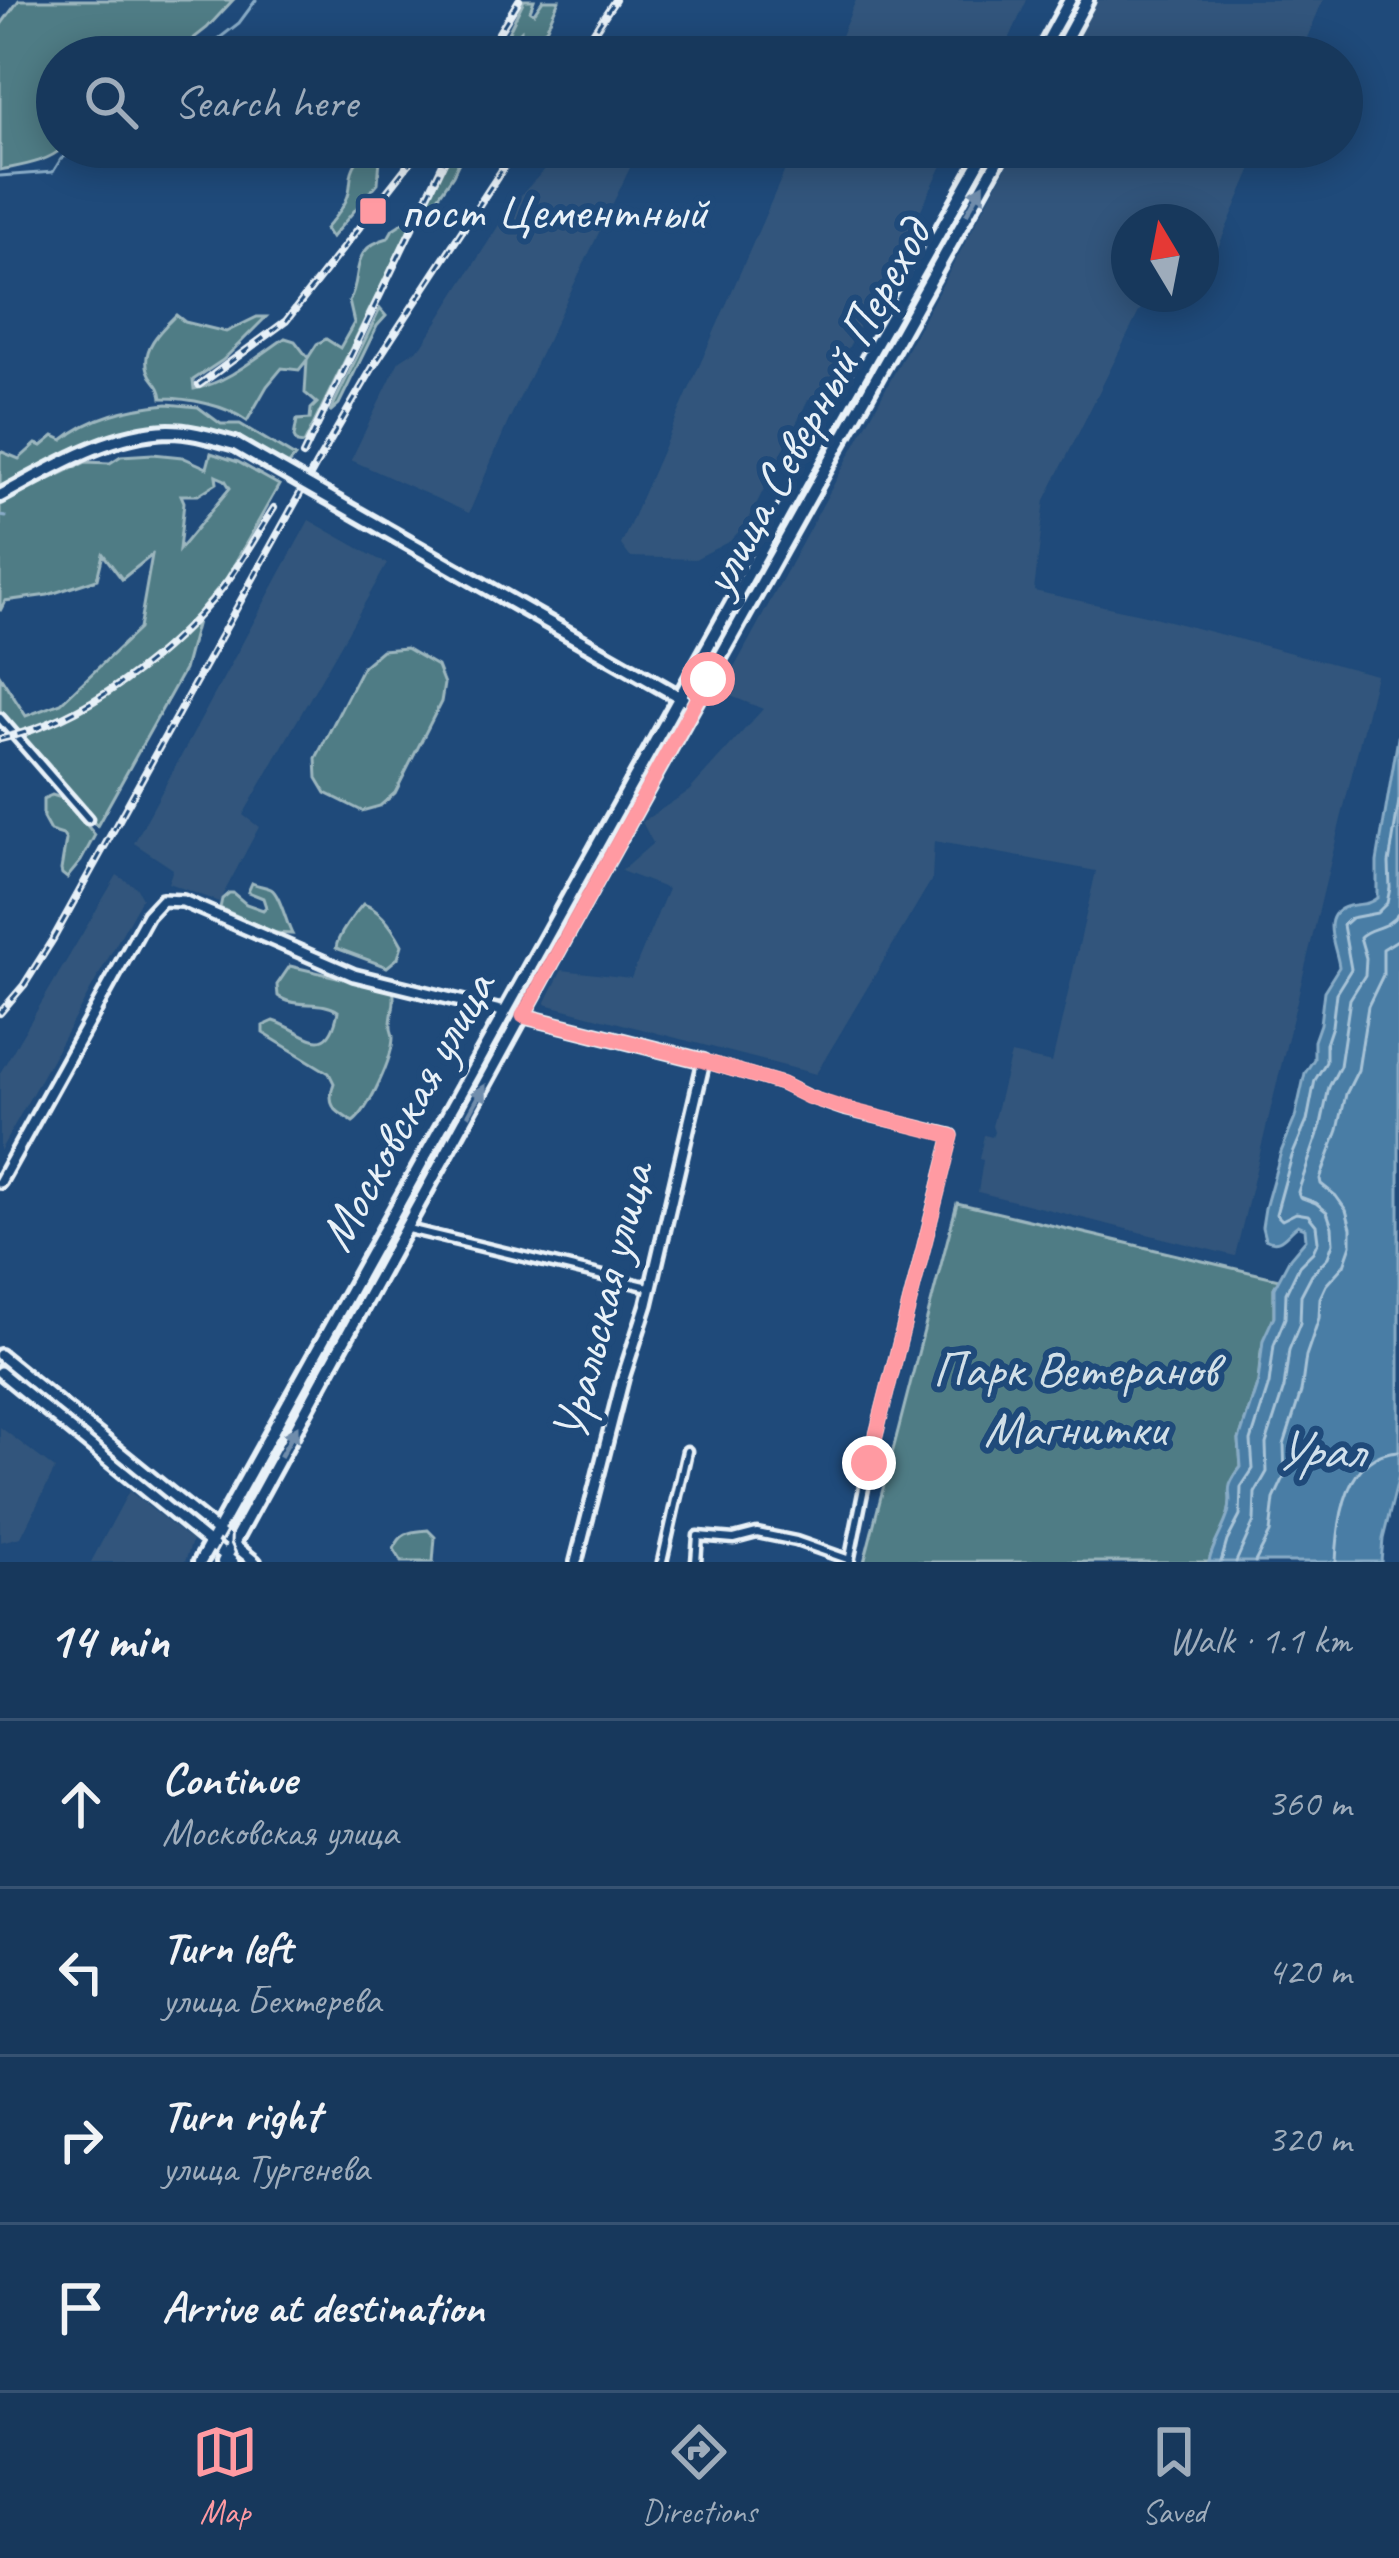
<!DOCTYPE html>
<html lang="en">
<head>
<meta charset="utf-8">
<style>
  body { margin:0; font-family:Caveat,sans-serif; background:#244365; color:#f1f3f6 }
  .compass { position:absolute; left:1111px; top:204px; width:108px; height:108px; border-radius:50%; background:#17385c; box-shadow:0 6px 30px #0003; rotate:350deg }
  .stop { position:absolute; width:36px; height:36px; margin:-27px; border:9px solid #ff9aa2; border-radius:50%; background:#fff }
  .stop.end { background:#ff9aa2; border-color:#fff; box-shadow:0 3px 12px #0008 }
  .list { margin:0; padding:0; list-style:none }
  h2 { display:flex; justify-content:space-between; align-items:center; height:156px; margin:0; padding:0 48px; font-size:51px }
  h2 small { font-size:39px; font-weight:400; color:#9eacbb }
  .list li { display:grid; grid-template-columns:78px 1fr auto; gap:36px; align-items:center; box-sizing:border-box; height:168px; padding:0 48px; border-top:3px solid #365272 }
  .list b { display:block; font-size:45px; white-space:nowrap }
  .list p { margin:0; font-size:39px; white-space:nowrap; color:#9eacbb }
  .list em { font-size:39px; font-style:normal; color:#9eacbb }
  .icon { flex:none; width:66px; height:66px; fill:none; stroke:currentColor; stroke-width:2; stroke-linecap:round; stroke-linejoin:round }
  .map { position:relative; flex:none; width:1399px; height:1562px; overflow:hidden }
  .search { position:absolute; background:#17385c; box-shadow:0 6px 30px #0003; left:36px; right:36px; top:36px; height:132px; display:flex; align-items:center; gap:30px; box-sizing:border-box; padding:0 42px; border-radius:66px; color:#9eacbb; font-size:45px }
  .sheet { height:828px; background:#17385c }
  nav { display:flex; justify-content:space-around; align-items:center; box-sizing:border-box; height:168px; border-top:3px solid #365272; background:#17385c; font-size:33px; color:#9eacbb }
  nav a { display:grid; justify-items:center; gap:6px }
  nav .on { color:#ff9aa2 }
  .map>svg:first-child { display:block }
  .built { fill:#31557b }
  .green { fill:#4f7c85; stroke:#9cb6be; stroke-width:3; fill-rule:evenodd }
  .water { fill:#487da5; stroke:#88abc6; stroke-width:3 }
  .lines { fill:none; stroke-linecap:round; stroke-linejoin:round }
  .shore { stroke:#a8c3d7; stroke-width:3 }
  .stream { stroke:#88abc6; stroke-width:3 }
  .minor-casing { stroke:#e8f1f8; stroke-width:15 }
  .tertiary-casing { stroke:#e8f1f8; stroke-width:18 }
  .secondary-casing { stroke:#e8f1f8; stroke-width:18 }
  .primary-casing { stroke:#e8f1f8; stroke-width:20 }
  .minor { stroke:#1f4a7a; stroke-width:6 }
  .tertiary { stroke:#1f4a7a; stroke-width:9 }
  .secondary { stroke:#1f4a7a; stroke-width:9 }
  .primary { stroke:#1f4a7a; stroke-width:10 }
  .tram { stroke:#e8f1f8; stroke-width:3 }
  .rail-casing { stroke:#e8f1f8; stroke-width:8 }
  .rail { stroke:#1f4a7a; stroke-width:3; stroke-dasharray:9; stroke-linecap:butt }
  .primary-bridge-casing { stroke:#e8f1f8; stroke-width:20; stroke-linecap:butt }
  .primary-bridge { stroke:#1f4a7a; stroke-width:10 }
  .oneway { fill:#6f8dac }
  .route { stroke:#ff9aa2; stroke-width:15 }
  .poi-dot { fill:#ff9aa2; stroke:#1f4a7a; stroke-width:4.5 }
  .labels { text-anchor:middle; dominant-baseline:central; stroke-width:12; stroke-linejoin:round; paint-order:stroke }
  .poi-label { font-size:51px; fill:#e8f1f8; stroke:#1f4a7a; text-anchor:start }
  .street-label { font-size:51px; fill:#e8f1f8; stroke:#1f4a7a }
  .park-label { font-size:51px; fill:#d1dfe7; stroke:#1f4a7a }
  .water-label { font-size:54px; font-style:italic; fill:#d0e0ec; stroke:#1f4a7a }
</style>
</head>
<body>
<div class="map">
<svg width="1399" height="1562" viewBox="0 0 1399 1562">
  <rect width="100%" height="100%" fill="#1f4a7a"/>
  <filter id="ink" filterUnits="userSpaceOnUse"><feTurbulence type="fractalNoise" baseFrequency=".00833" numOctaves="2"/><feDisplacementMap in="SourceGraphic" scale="24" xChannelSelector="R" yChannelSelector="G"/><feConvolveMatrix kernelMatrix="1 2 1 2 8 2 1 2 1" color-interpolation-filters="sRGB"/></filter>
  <g filter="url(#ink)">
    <path class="built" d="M856 0H1027L1001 57H832Z
      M1097 0H1323L1299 57H1066Z
      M559 147H640L508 422 469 513 351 460 399 361 422 346 511 206 545 169Z
      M795 147H951L913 226 820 401 808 400 747 523 730 541 695 559 630 557 621 545Z
      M1017 147H1261L1212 262 1201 268V222H1129V294H1155L1145 300 1045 500 1034 591 1150 616 1376 675 1235 1256 978 1192 983 1160 979 1159 984 1135 992 1137 994 1132 992 1126 1011 1054 1052 1063 1096 871 934 841 932 879 816 1074 545 1004 562 970 631 978 668 889 621 871 653 843 642 822 689 791 763 709 721 692Z
      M309 520 387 564 243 815 259 827 219 902 168 883 173 869 134 843Z
      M117 875 136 887 142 898 0 1151V1073Z
      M0 1427 55 1469 21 1537 0 1542Z
      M129 1491 192 1541 185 1562H91Z"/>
    <path class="green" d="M19 0H233L207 28 170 57H57V147H64C46 163 23 165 0 170V26Z
      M524 0H534L530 11 534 13 543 0H559L547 27 532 47 521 37V31L509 43 505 39Z
      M355 147H381L378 183 331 238 325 229C334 218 346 206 349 192 352 178 349 174 357 161Z
      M454 147H466L453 175 433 204 426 205Z
      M407 220 412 223 304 444 297 443 294 437 297 420 310 419 311 409 317 403 305 393 307 360 299 370 282 368 267 386 247 421C226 405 188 398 162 398 160 382 152 383 148 370 141 348 162 329 176 315L185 322 226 332 257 317H266L223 360 193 380 194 389C227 383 257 357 285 338L295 341 308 358 317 344 326 339 340 348 354 323 349 301C364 276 347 249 388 238L393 229Z
      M380 309 386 316 377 326 339 404 330 412Z
      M167 404 198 407 221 424H240L295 457 285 469C269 460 253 448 236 443 134 407 87 442 0 491V451L19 459 36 444 42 446 54 436 63 440C92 416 129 408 167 404Z
      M211 453 238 462 279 485 226 579 200 610 184 670 97 826 0 710V676L26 716 61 703 139 629 152 555 122 579 103 554 97 579 48 595 5 601 0 611V503L86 462 110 463 121 456 153 454 182 457 207 468ZM216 476 225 480 230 488 179 550 184 502 181 495H198L217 483Z
      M406 648 437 666 444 684 441 702 395 793 380 806 362 811 326 793 317 778 316 758 363 666 382 650Z
      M52 795 65 799 95 835 81 861 67 878 62 874 61 870 66 840 63 835 50 831 43 818V799Z
      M252 883C258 886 265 886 271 889 280 894 286 923 292 934L275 933 220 908 222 899 229 893H233L246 904 263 910 266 907 263 898 248 892Z
      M363 904C380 909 394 930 402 945L398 958 387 967 336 948C337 936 355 913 363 904Z
      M290 966 393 990C397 1004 390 1014 391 1028 391 1031 393 1034 393 1037 393 1057 369 1110 353 1122 334 1110 326 1106 334 1083L329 1073 263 1033V1026L274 1021C305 1031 328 1063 338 1011 320 999 295 1009 278 996L277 985Z
      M957 1203 1279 1279 1274 1288V1316L1261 1351 1258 1382 1239 1440 1241 1467C1225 1486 1234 1494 1228 1515 1224 1531 1213 1543 1209 1562H864Z
      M0 1360 126 1461 122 1466 0 1370Z
      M428 1530 435 1537 433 1562H402L394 1549C402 1531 410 1532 428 1530Z"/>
    <path class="water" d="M1399 732V1475L1383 1539 1381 1562H1209C1213 1543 1224 1529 1228 1514 1235 1490 1220 1494 1241 1467L1239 1440 1258 1382 1263 1340 1274 1316V1288L1290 1258 1306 1239 1305 1228 1298 1225C1286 1233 1281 1248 1265 1239L1262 1227 1265 1208 1281 1152 1295 1118 1305 1073 1314 1059V1041L1320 1024 1324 991 1339 967C1337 947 1317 914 1349 906 1362 903 1366 906 1377 898V862Z"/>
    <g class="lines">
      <path class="shore" d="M1221 1562 1227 1541 1240 1516 1241 1487 1253 1469 1251 1441 1269 1384 1274 1345 1285 1318 1286 1293 1299 1266 1313 1252 1318 1241 1316 1225 1308 1215 1296 1213 1282 1220 1276 1214 1292 1156 1307 1121 1315 1080 1326 1062V1044L1332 1026 1336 993 1351 969 1343 925 1351 918 1377 913 1387 903 1390 888 1389 863 1399 801
        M1236 1562 1254 1521 1255 1493 1267 1472 1266 1444 1284 1388 1289 1350 1300 1323 1301 1295 1312 1274 1328 1257 1333 1243 1332 1227 1327 1212 1316 1203 1300 1197 1298 1192 1321 1125 1329 1087 1340 1066 1350 999 1365 975 1366 958 1360 937C1371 926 1385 931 1399 913
        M1255 1562 1270 1533 1274 1499 1285 1475 1284 1445 1301 1392 1306 1356 1319 1318 1320 1298 1326 1285 1344 1265 1351 1245V1228L1346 1210 1336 1196 1321 1184 1320 1179 1338 1130 1346 1094 1358 1070 1368 1006 1383 975V949L1399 939
        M1336 1562C1338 1518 1345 1454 1399 1451"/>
      <path class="stream" d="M195 57 239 23 256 0
        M0 176 53 172 61 159 80 147
        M0 516 6 517"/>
      <g class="minor-casing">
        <path id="minor" d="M0 718 88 819
          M704 1061 782 1084 809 1097 843 1109 952 1135 869 1463 849 1562
          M408 1229 649 1287
          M662 1562 687 1451
          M696 1562 698 1536 734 1539 757 1533 796 1541 850 1560"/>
      </g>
      <g class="tertiary-casing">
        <path id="tertiary" d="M523 1016 704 1061 647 1304 623 1378 576 1562
          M0 1182 148 915 162 900 183 901 354 975 505 1012"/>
      </g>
      <g class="secondary-casing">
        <path id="secondary" d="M0 1355 255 1562
          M0 1372 233 1562"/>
      </g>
      <g class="primary-casing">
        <path id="primary" d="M1039 57 1070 0
          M1056 57 1087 0
          M0 496C53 468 107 433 169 431 192 431 213 438 235 444
          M384 529 683 699
          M200 1562 850 390 988 147
          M223 1562 597 878 1005 147"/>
      </g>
      <use href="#minor" class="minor"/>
      <use href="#tertiary" class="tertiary"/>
      <use href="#secondary" class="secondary"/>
      <use href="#primary" class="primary"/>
      <path class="tram" d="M1045 57 1077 0
        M232 1522 231 1543 240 1562
        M210 1562 995 147"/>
      <g class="rail-casing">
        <path id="rail" d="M484 57 519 0
          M577 57 615 0
          M199 385 286 321 422 147
          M303 455 451 147
          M0 739C86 720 169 655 223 587 242 562 257 534 274 508
          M0 1013 24 985 53 939 316 465 376 362 517 147"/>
      </g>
      <use href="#rail" class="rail"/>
      <g class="primary-bridge-casing">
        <path id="primary-bridge" d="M235 444 384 529"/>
      </g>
      <use href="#primary-bridge" class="primary-bridge"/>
    </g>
    <defs><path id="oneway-solid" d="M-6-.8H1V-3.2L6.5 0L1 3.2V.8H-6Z" transform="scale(3)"/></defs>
    <g class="oneway">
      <use href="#oneway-solid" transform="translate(975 199) rotate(-60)"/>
      <use href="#oneway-solid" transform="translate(477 1100) rotate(-61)"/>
      <use href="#oneway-solid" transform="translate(289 1441) rotate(-61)"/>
    </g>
  </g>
  <g class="lines" filter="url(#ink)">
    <path class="route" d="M708 679 523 1016 704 1061 782 1084 808 1097 843 1108 952 1136 869 1463"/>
  </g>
  <rect class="poi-dot" x="358" y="196" width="30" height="30" rx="6"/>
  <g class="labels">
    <g class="poi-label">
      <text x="400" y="211">пост Цементный</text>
    </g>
    <g class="street-label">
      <text transform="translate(815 407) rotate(-61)">улица Северный Переход</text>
      <text transform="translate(406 1111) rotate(-61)">Московская улица</text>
      <text transform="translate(602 1302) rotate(-76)">Уральская улица</text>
    </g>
    <g class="park-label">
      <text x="1075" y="1369">Парк Ветеранов<tspan x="1075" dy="59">Магнитки</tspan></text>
    </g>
    <g class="water-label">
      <text x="1318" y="1450">Урал</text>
    </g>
  </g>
</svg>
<svg class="compass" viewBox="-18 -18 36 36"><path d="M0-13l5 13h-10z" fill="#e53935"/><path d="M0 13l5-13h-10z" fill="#9eacbb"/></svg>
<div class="stop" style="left:708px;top:679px"></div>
<div class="stop end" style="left:869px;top:1463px"></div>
<div class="search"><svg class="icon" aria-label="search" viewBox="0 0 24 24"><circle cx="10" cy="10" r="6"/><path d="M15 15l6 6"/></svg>Search here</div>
</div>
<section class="sheet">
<h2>14 min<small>Walk · 1.1 km</small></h2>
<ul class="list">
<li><svg class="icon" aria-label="ahead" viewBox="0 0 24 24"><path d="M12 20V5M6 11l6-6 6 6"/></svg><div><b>Continue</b><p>Московская улица</p></div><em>360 m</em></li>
<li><svg class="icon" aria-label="left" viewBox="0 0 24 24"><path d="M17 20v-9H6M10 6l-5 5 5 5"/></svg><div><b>Turn left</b><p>улица Бехтерева</p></div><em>420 m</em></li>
<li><svg class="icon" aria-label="right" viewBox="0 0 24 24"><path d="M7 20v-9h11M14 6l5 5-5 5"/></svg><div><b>Turn right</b><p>улица Тургенева</p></div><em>320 m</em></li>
<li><svg class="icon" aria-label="arrive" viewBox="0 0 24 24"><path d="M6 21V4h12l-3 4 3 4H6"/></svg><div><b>Arrive at destination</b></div></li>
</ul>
</section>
<nav>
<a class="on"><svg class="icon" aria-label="map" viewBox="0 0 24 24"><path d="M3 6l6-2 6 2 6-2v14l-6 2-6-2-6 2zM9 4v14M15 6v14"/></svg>Map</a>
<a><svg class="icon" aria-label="directions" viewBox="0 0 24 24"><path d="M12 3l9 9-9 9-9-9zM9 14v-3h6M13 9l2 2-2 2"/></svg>Directions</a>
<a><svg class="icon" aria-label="saved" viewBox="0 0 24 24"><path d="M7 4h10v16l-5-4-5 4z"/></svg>Saved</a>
</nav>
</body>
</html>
